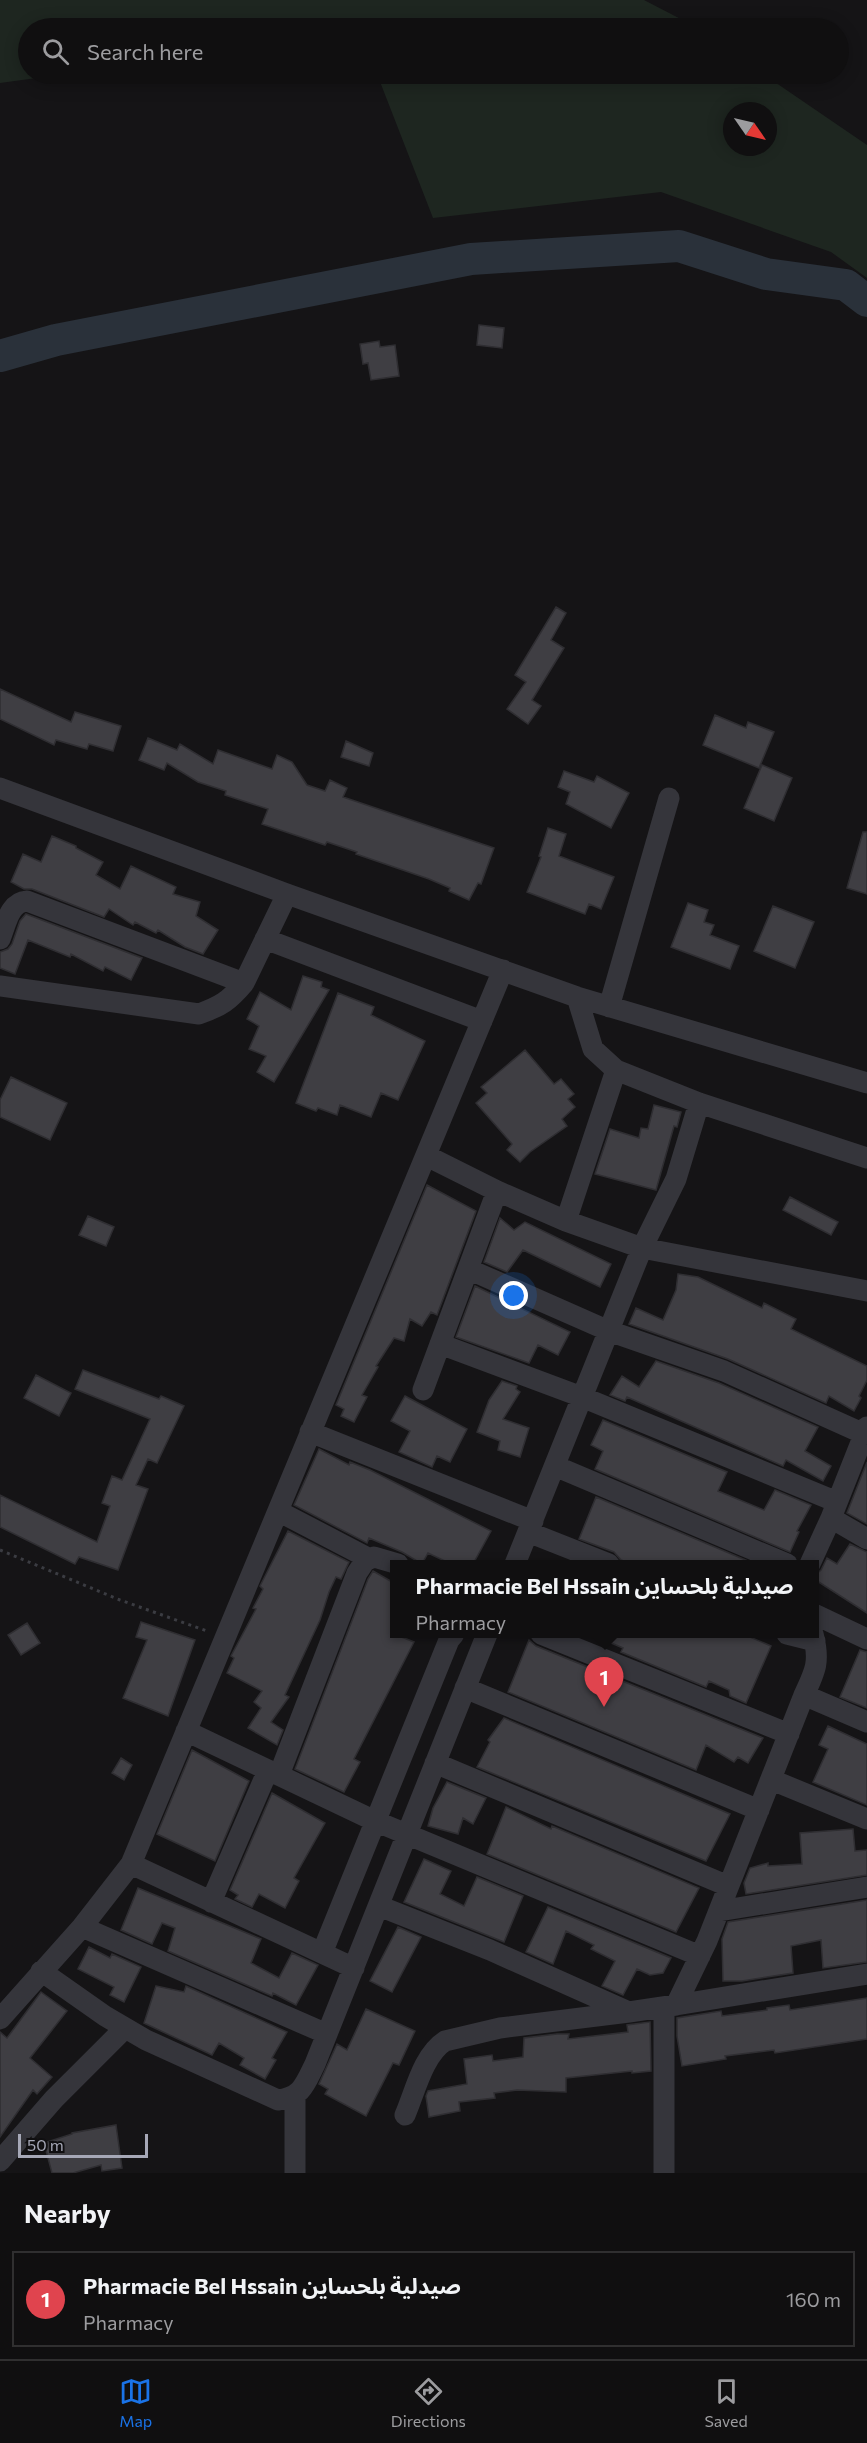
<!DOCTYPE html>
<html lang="en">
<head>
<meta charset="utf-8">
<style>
  body { margin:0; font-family:Commissioner,"Noto Sans Arabic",sans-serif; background:#1e1d1e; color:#f1f3f6 }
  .compass { position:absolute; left:723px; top:102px; width:54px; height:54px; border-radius:50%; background:#100f10; box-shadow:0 3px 15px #0003; rotate:124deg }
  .scale { position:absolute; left:18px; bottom:15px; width:130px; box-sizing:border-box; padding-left:6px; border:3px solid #a6a8b7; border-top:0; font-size:16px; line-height:21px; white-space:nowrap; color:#a6a8b7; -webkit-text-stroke:4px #100f11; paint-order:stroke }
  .you { position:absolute; left:514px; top:1296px; width:21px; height:21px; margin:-15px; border:4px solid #fff; border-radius:50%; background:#1a73e8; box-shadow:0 0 0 9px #1a73e833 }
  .badge { display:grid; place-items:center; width:39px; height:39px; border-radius:50%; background:#1a73e8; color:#fff; font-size:20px; font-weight:700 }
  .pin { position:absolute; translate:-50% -50px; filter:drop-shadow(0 2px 3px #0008) }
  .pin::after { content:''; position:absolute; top:32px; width:21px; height:18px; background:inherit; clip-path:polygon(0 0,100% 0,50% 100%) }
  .popup { position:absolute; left:390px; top:1560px; width:429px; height:78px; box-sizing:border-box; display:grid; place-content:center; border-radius:0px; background:#100f10; filter:drop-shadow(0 2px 4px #0005); font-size:20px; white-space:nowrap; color:#9c9c9f }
  .popup b { font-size:22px; color:#f1f3f6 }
  .popup::after { content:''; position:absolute; left:50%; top:100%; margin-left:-12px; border:12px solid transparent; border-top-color:#100f10 }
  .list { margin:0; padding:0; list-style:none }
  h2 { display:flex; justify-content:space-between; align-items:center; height:78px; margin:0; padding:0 24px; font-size:26px }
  h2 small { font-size:20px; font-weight:400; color:#9c9c9f }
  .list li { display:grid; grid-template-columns:39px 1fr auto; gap:18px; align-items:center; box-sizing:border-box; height:96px; margin:0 12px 12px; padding:0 12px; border:2px solid #302f30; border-radius:0px }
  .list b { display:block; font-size:22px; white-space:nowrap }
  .list p { margin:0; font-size:20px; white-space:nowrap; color:#9c9c9f }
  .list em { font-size:20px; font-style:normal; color:#9c9c9f }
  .icon { flex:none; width:33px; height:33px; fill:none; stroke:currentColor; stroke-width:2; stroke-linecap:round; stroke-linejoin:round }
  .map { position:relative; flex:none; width:867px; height:2173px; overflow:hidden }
  .search { position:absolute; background:#100f10; box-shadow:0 3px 15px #0003; left:18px; right:18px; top:18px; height:66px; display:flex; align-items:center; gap:15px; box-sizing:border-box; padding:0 21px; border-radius:33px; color:#9c9c9f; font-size:22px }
  .sheet { height:186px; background:#100f10 }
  nav { display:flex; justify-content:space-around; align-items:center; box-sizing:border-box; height:84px; border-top:2px solid #302f30; background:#100f10; font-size:16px; color:#9c9c9f }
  nav a { display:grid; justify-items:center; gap:3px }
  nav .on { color:#1a73e8 }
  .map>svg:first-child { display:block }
  .green { fill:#1e2620; fill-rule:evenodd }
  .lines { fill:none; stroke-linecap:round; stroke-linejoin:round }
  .river { stroke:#2a313a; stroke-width:32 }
  .building { fill:#3f3e43; stroke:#2f2e32; stroke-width:1.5 }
  .path { stroke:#3b3c42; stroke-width:3; stroke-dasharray:3 4.5; stroke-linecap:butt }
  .minor { stroke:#35353b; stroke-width:21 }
</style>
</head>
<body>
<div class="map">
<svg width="867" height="2173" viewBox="0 0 867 2173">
  <rect width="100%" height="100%" fill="#151416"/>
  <path class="green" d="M0 0H644L698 28H28V74H66L0 83Z
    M377 74H763L867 145V278L831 252 661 192 433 218ZM732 111H768V147H732Z"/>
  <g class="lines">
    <path class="river" d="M0 356 56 340 471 259 679 246 766 274 846 285 867 301"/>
  </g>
  <path class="building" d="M479 325 504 328 502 348 477 345Z
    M379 341 380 347 395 345 399 376 371 380 368 363 363 364 360 344Z
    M556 607 566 613 551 640 564 648 532 700 541 706 528 724 507 709 526 682 515 675Z
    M0 689 71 722 75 712 121 726 113 751 89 744 87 749 56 740 54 745 0 719Z
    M715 715 746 728 748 722 774 732 759 768 703 745Z
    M148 738 177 750 180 744 213 764 218 750 272 769 277 755 292 762 307 785 325 791 330 780 347 788 343 797 494 848 481 884 478 883 469 900 449 891 450 888 429 879 356 854 357 852 327 842 325 845 262 824 268 809 225 795 226 791 198 782 167 763 164 770 139 760Z
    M346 741 373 753 369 766 341 757Z
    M762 765 792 778 774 821 744 808Z
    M564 771 594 782 597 776 629 793 611 828 566 804 570 792 558 787Z
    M548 828 566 834 559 856 614 877 601 909 589 904 585 914 527 892 541 857 539 856Z
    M863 832H867V894L847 888Z
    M52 836 76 846V848L103 862 96 875 120 889 131 866 176 887 173 894 200 902 196 916 218 930 203 954 185 947 158 930 156 933 135 922 133 925 109 909 104 917 32 889H24L11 882 23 854 41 862Z
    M688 903 708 910 704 922 714 925 710 935 739 946 730 969 671 947Z
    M773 906 814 922 795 968 754 951Z
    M26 914 142 958 131 980 105 967 103 971 71 954 70 957 28 940 15 974 0 968V952L8 949 12 944 20 921Z
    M303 976 322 982 321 987 329 990 274 1082 257 1072 266 1056 249 1049 259 1026 247 1019 260 992 291 1010Z
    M338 993 374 1007 371 1015 425 1041 398 1100 381 1093 371 1117 340 1105 337 1115 318 1108 316 1111 296 1103Z
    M525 1050 554 1084 561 1079 574 1094 568 1099 575 1107 562 1119 567 1126 530 1152 520 1162 507 1150 512 1144 476 1103 487 1093 481 1087Z
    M11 1077 67 1103 50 1140 0 1117V1100Z
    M654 1105 681 1112 677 1127 674 1126 656 1190 595 1174 610 1129 639 1138 641 1128 648 1129Z
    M427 1185 476 1211 437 1315 431 1312 422 1326 410 1319 404 1341 394 1338 376 1366 378 1367 362 1395 367 1397 354 1422 341 1416 344 1409 336 1405Z
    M790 1197 838 1222 831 1235 783 1210Z
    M88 1216 114 1227 106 1246 79 1235Z
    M500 1218 514 1230 525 1222 611 1264 600 1287 523 1250 507 1272 484 1262Z
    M678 1274 698 1277 762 1308 764 1303 796 1319 791 1329 867 1366V1380L859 1396 861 1398 854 1411 829 1396 826 1403 728 1359 629 1324 636 1308 663 1320 676 1290Z
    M475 1286 570 1332 558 1355 538 1345 529 1363 456 1337Z
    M656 1361 719 1383 818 1427 805 1451 831 1466 823 1481 786 1460 783 1466 627 1397 625 1401 610 1395 622 1376 639 1387Z
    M83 1370 159 1399 161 1396 184 1406 157 1463 148 1459 136 1485 148 1489 118 1570 79 1557 75 1564 0 1527V1495L97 1542 110 1506 102 1503 112 1476 122 1480 150 1419 75 1389Z
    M36 1375 71 1393 59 1416 24 1398Z
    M502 1381 517 1386 516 1389 520 1392 503 1419 529 1428 520 1457 498 1450 500 1441 477 1432 489 1400Z
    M405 1396 467 1429 450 1462 437 1456 432 1467 399 1452 410 1431 391 1421Z
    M603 1420 727 1472 718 1491 764 1510 775 1490 811 1505 797 1531 799 1532 790 1552 595 1469 603 1451 591 1445Z
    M319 1449 349 1465 350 1462 370 1470 491 1531 473 1564H451L428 1553 422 1564 402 1552 369 1538 367 1543 294 1505Z
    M867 1462V1524L847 1513Z
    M596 1497 755 1564H632L621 1560 614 1552 579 1539Z
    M288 1531 349 1562 341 1579 336 1577 329 1592 320 1620 285 1695 289 1697 271 1722 283 1730 277 1745 248 1728 261 1708 254 1702 262 1691 227 1673 234 1658 231 1656 256 1609 253 1608 263 1589 260 1586Z
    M850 1544 867 1552V1613L814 1579V1576L821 1570 827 1558 837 1564Z
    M373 1571 394 1583V1634L414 1642 354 1759 360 1762 344 1792 295 1769 368 1579Z
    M141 1622 195 1640 168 1716 123 1698 147 1640 136 1637Z
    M27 1623 40 1643 21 1655 8 1635Z
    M590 1634H743L771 1646 746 1703 730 1696 729 1690 709 1681 706 1687 621 1652 623 1648Z
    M529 1640 536 1646 763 1738 748 1763 738 1757 734 1762 706 1745 696 1770 508 1692Z
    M860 1650 867 1652V1708L840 1697Z
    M504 1718 730 1814 706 1861 477 1767 490 1742 488 1740Z
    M828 1726 867 1744V1805L813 1782 828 1749 819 1745Z
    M192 1750 249 1781 215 1861 157 1834Z
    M121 1758 132 1765 124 1780 112 1773Z
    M447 1782 486 1798 473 1824 463 1818 458 1834 428 1826 433 1808Z
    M272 1793 325 1823 294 1878 299 1881 285 1908 259 1894 252 1907 235 1899 238 1895 230 1890Z
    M506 1807 551 1829 552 1826 699 1888 676 1932 487 1854Z
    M853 1829 855 1851 867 1850V1875L746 1894 744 1883 750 1868 768 1863V1866L802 1864 800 1833Z
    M424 1859 451 1871 440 1894 464 1906 477 1877 523 1896 504 1942 404 1902Z
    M138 1888 261 1939 251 1963 279 1978 292 1953 318 1965 296 2005 273 1993 272 1996 168 1951 175 1928 162 1923 152 1944 121 1930Z
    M867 1900V1962L823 1968 821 1940 791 1946 793 1973 742 1981H723L722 1939 728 1922Z
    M548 1907 671 1958 663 1973 650 1975 637 1969 623 1995 602 1986 615 1961 591 1949 594 1945 566 1931 553 1964 526 1952Z
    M398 1927 421 1937 392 1992 370 1981Z
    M89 1947 110 1958 112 1954 141 1967 124 2002 110 1995 114 1987 78 1969Z
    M156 1986 184 1992 186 1986 287 2032 272 2058 276 2060 265 2079 240 2065 244 2058 219 2043 212 2055 144 2023Z
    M41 1992 67 2011 30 2058 52 2077 37 2094 33 2090 0 2137V2032L7 2038Z
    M867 1998V2039L775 2053 774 2050 725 2056 726 2059 682 2066 677 2036V2018L721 2011 722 2016 767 2010V2008L789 2005 790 2010Z
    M366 2009 415 2031 399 2065 393 2063 366 2116 325 2094 328 2089 319 2084 337 2044 347 2050Z
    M650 2022 651 2071 632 2073V2071L566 2078V2092L517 2090 494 2093 495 2098 459 2102 460 2111 429 2117 426 2096 428 2091 467 2084 464 2059 492 2055 493 2061 523 2057 524 2038 557 2034H569L568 2039 628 2032 627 2025Z
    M116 2125 122 2168 102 2171 101 2165 73 2173H52L44 2143 72 2134V2133Z"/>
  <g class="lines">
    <path class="path" d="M0 1550 120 1600 207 1631"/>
    <path class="minor" d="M0 788 287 894 577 997 867 1083
      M0 939C6 925 9 902 27 901L244 983 287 894
      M265 939 482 1021
      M0 986 199 1014C221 1006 229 1001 244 983
      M577 997 593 1049 616 1070 699 1103 867 1158
      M609 1007 669 798
      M427 1156 497 1191 566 1221 642 1248 867 1291
      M566 1221 616 1070
      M468 1269 609 1331 724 1371 864 1434
      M440 1344 582 1397 837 1502
      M423 1390 497 1191
      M310 1432 533 1521
      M555 1466 787 1564
      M278 1511 368 1558
      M831 1518 867 1539
      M528 1532 609 1564
      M515 1564 642 1248 676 1179 699 1103
      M810 1564 831 1518 867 1427
      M814 1614 867 1639
      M541 1634 789 1734
      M787 1634 815 1641
      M465 1688 759 1810
      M804 1695 867 1722
      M186 1731 375 1821 700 1956
      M435 1763 728 1886
      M279 1775 357 1573 365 1561 374 1557 398 1564
      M772 1780 867 1819
      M131 1864 354 1968
      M211 1902 268 1770
      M379 1906 490 1950 629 2012 676 2005 707 1941 804 1695C816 1670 820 1661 813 1634
      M719 1911 867 1887
      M82 1927 327 2034
      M322 1953 449 1640 454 1634
      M41 1971 105 2016 146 2040 278 2100C302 2097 305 2084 315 2064L487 1634
      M676 2005 867 1974
      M664 2008V2173
      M0 2019 82 1927 131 1864 503 970
      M295 2096V2173
      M405 2115C415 2092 423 2055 445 2041L500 2028 629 2012
      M0 2161 54 2099 125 2028"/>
  </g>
</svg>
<svg class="compass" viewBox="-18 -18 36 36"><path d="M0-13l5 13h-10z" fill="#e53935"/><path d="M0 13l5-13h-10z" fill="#9c9c9f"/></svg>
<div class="scale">50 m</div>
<div class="you"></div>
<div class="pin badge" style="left:604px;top:1707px;background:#e0444e">1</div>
<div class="popup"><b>Pharmacie Bel Hssain صيدلية بلحساين</b>Pharmacy</div>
<div class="search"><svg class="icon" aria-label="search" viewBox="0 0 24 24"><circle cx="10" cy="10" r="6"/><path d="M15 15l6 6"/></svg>Search here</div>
</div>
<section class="sheet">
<h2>Nearby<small></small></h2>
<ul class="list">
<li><span class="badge" style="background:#e0444e">1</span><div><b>Pharmacie Bel Hssain صيدلية بلحساين</b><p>Pharmacy</p></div><em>160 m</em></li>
</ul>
</section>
<nav>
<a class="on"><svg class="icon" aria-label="map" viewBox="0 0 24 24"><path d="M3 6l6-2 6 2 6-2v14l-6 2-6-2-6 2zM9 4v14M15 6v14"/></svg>Map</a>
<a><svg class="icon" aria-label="directions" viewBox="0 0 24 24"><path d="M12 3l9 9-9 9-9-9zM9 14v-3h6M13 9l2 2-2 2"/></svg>Directions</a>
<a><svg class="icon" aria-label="saved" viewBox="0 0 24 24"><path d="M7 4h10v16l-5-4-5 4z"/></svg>Saved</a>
</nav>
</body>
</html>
